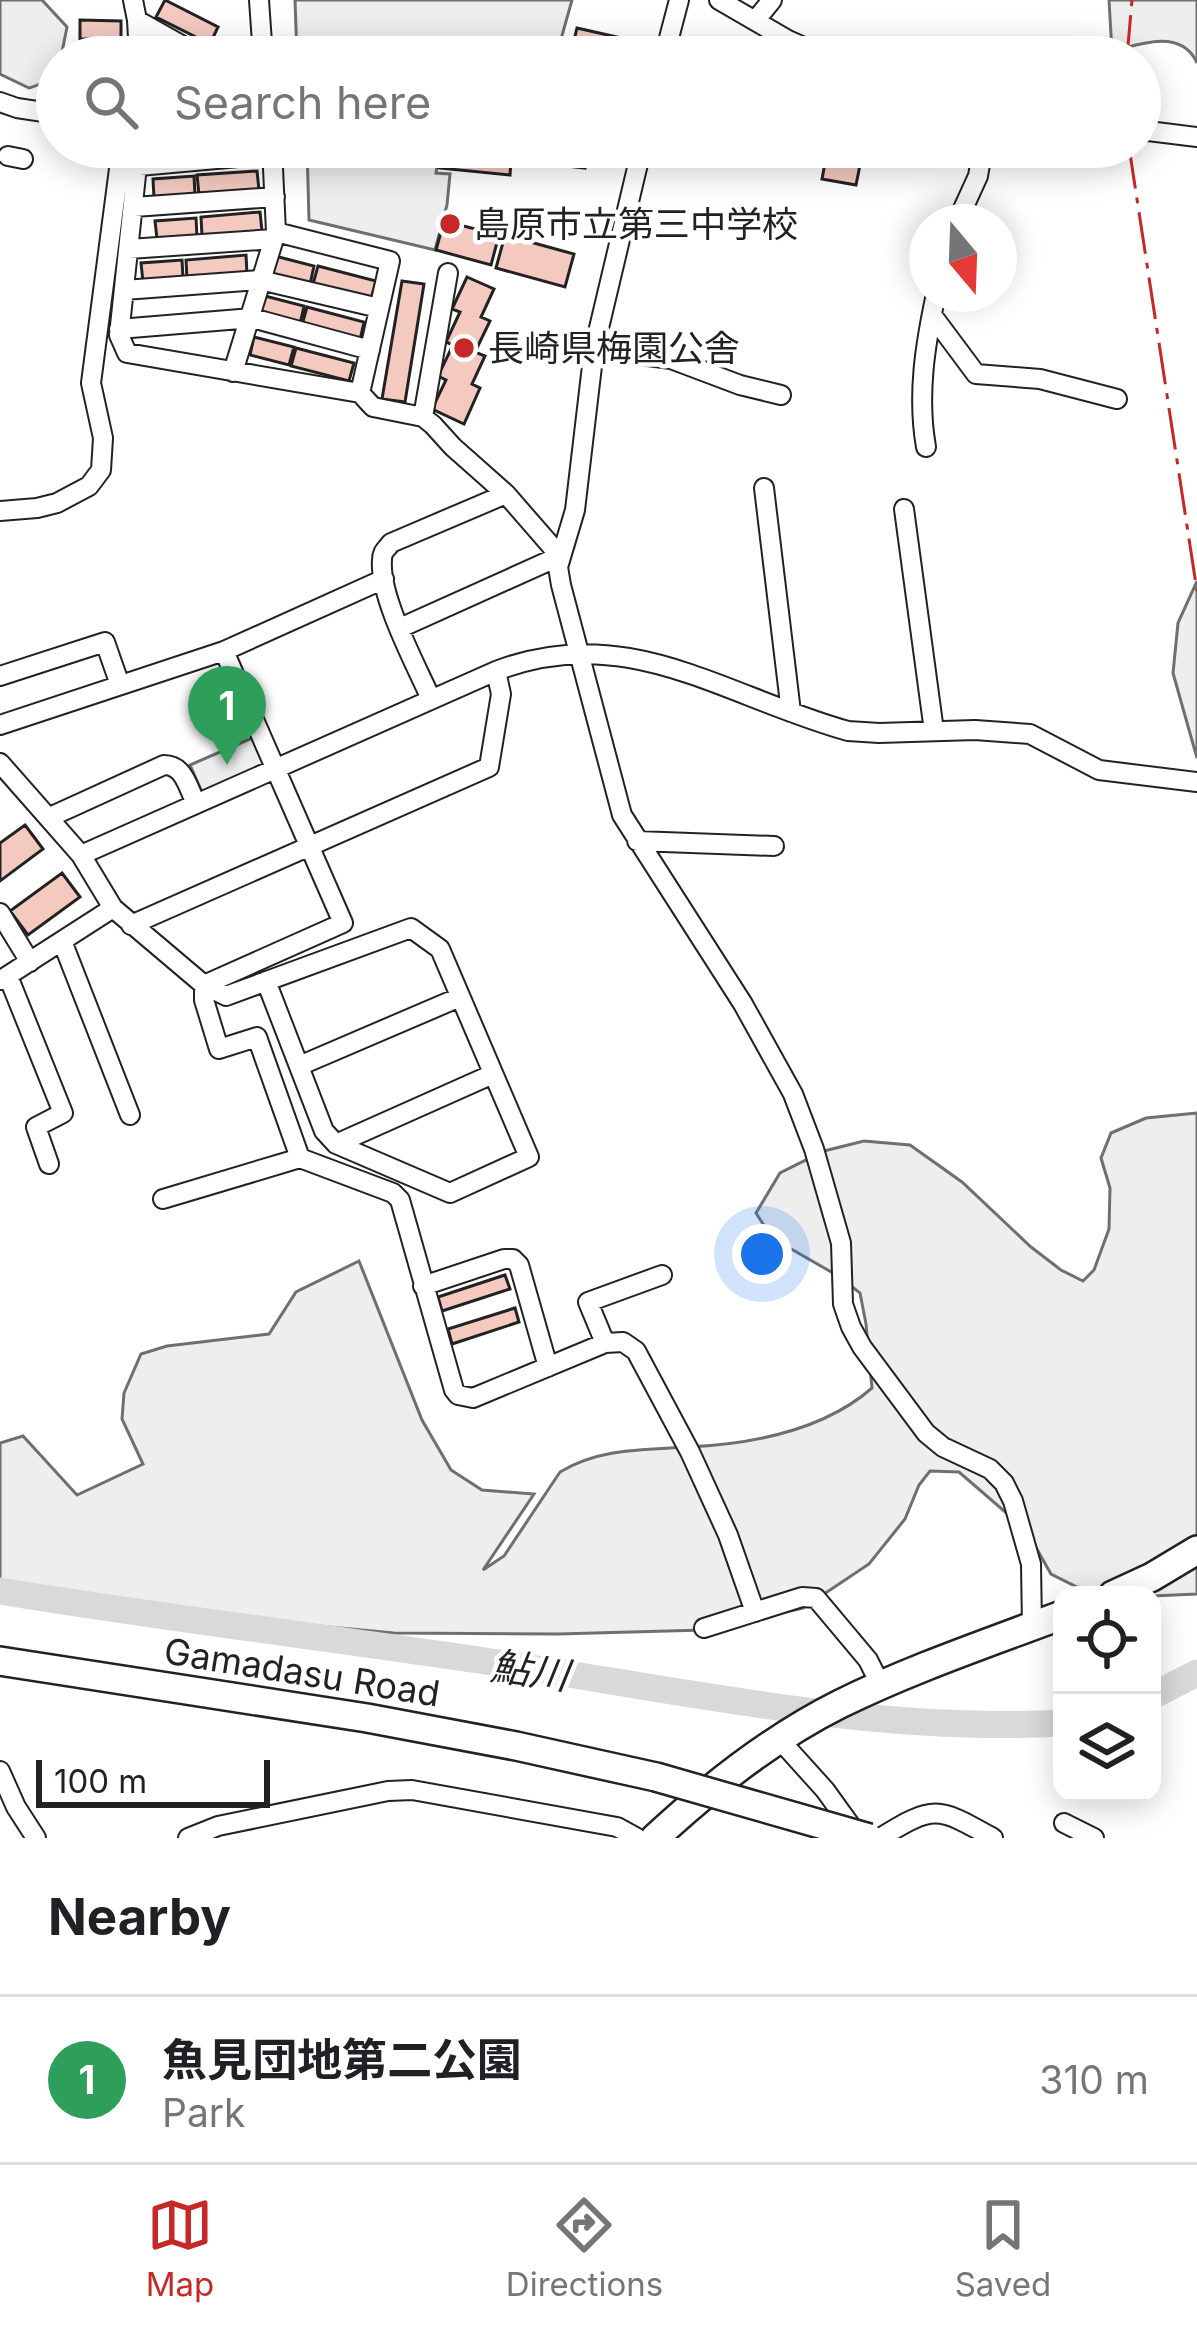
<!DOCTYPE html>
<html lang="en">
<head>
<meta charset="utf-8">
<style>
  body { margin:0; font-family:Inter,"Noto Sans JP",sans-serif; background:#f2f2f2; color:#202124 }
  .controls { position:absolute; right:36px; bottom:36px; display:grid; overflow:hidden; border-radius:24px; box-shadow:0 6px 30px #0003 }
  .controls button { width:108px; height:108px; display:grid; place-items:center; padding:0; border:0; border-bottom:3px solid #e0e0e0; background:#fff; color:#202124; font:60px sans-serif }
  .compass { position:absolute; left:909px; top:204px; width:108px; height:108px; border-radius:50%; background:#fff; box-shadow:0 6px 30px #0003; rotate:161deg }
  .scale { position:absolute; left:36px; bottom:30px; width:234px; box-sizing:border-box; padding-left:12px; border:6px solid #222; border-top:0; font-size:33px; line-height:42px; white-space:nowrap; color:#222; -webkit-text-stroke:9px #fff; paint-order:stroke }
  .you { position:absolute; left:762px; top:1254px; width:42px; height:42px; margin:-30px; border:9px solid #fff; border-radius:50%; background:#1a73e8; box-shadow:0 0 0 18px #1a73e833 }
  .badge { display:grid; place-items:center; width:78px; height:78px; border-radius:50%; background:#c62828; color:#fff; font-size:39px; font-weight:700 }
  .pin { position:absolute; translate:-50% -99px; filter:drop-shadow(0 3px 6px #0008) }
  .pin::after { content:''; position:absolute; top:63px; width:42px; height:36px; background:inherit; clip-path:polygon(0 0,100% 0,50% 100%) }
  .list { margin:0; padding:0; list-style:none }
  h2 { display:flex; justify-content:space-between; align-items:center; height:156px; margin:0; padding:0 48px; font-size:51px }
  h2 small { font-size:39px; font-weight:400; color:#757577 }
  .list li { display:grid; grid-template-columns:78px 1fr auto; gap:36px; align-items:center; box-sizing:border-box; height:168px; padding:0 48px; border-top:3px solid #e0e0e0 }
  .list b { display:block; font-size:45px; white-space:nowrap }
  .list p { margin:0; font-size:39px; white-space:nowrap; color:#757577 }
  .list em { font-size:39px; font-style:normal; color:#757577 }
  .icon { flex:none; width:66px; height:66px; fill:none; stroke:currentColor; stroke-width:2; stroke-linecap:round; stroke-linejoin:round }
  .map { position:relative; flex:none; width:1197px; height:1838px; overflow:hidden }
  .search { position:absolute; background:#fff; box-shadow:0 6px 30px #0003; left:36px; right:36px; top:36px; height:132px; display:flex; align-items:center; gap:30px; box-sizing:border-box; padding:0 42px; border-radius:66px; color:#757577; font-size:45px }
  .sheet { height:324px; background:#fff }
  nav { display:flex; justify-content:space-around; align-items:center; box-sizing:border-box; height:168px; border-top:3px solid #e0e0e0; background:#fff; font-size:33px; color:#757577 }
  nav a { display:grid; justify-items:center; gap:6px }
  nav .on { color:#c62828 }
  .map>svg:first-child { display:block }
  .green { fill:#eee; stroke:#6f6f6f; stroke-width:3 }
  .lines { fill:none; stroke-linecap:round; stroke-linejoin:round }
  .river { stroke:#d9d9d9; stroke-width:27 }
  .building { fill:#f3c9c0; stroke:#222; stroke-width:3 }
  .minor-casing { stroke:#222; stroke-width:22 }
  .highway-casing { stroke:#222; stroke-width:32 }
  .minor { stroke:#fff; stroke-width:18 }
  .highway { stroke:#fff; stroke-width:27 }
  .highway-bridge-casing { stroke:#222; stroke-width:32; stroke-linecap:butt }
  .highway-bridge { stroke:#fff; stroke-width:27 }
  .power { stroke:#c62828; stroke-width:3; stroke-dasharray:42 9 6 9; stroke-linecap:butt }
  .poi-dot { fill:#c62828; stroke:#fff; stroke-width:4.5 }
  .labels { text-anchor:middle; dominant-baseline:central; stroke-width:9; stroke-linejoin:round; paint-order:stroke }
  .poi-label { font-size:36px; fill:#222; stroke:#fff; text-anchor:start }
  .street-label { font-size:36px; fill:#222; stroke:#fff }
  .water-label { font-size:39px; font-style:italic; fill:#222; stroke:#fff }
</style>
</head>
<body>
<div class="map">
<svg width="1197" height="1838" viewBox="0 0 1197 1838">
  <rect width="100%" height="100%" fill="#fff"/>
  <path class="green" d="M0 0H42L67 27 61 57H57C57 76 46 83 29 88L0 74Z
    M295 0H572L556 57H297Z
    M1109 0H1197V63C1182 29 1141 43 1112 52Z
    M307 147 438 158 436 173 450 174 447 205 435 250 309 220Z
    M1197 581V758L1173 673 1178 623Z
    M252 738 264 765 202 792 190 765Z
    M1197 1113V1594L1152 1596 1077 1587 1051 1574 1026 1530 959 1472 930 1471 919 1485 905 1519 869 1564 803 1608 704 1630 558 1634 394 1633 145 1610 0 1583V1443L23 1436 77 1495 143 1464 122 1419 124 1393 141 1354 167 1346 269 1334 296 1292 359 1261 422 1420 451 1470 482 1490 534 1494 483 1570 504 1556 560 1472C599 1448 643 1450 688 1447 751 1444 823 1431 872 1388L866 1324 860 1293 840 1277 772 1238 756 1213 780 1173 824 1151 864 1141 910 1145 962 1182 1031 1247 1061 1270 1083 1281 1094 1270 1109 1229 1110 1188 1101 1158 1111 1133 1146 1118Z"/>
  <g class="lines">
    <path class="river" d="M0 1591C170 1619 342 1639 512 1665 693 1693 878 1733 1062 1723
      M1152 1696 1197 1673"/>
  </g>
  <path class="building" d="M165 0 218 27 210 44 156 17Z
    M80 20 121 21V39H80Z
    M577 28 643 43 640 57H570Z
    M149 147H190L191 157 150 160Z
    M362 147H587L585 168 511 160 510 175 439 168 441 155Z
    M828 147H891L890 152 884 151 881 164 861 160 856 185 822 179Z
    M257 171 259 190 199 195 197 175Z
    M194 176 195 195 154 198 153 179Z
    M260 212 262 231 202 236 201 217Z
    M196 218 197 237 157 239 155 221Z
    M444 221 499 235 491 265 436 250Z
    M505 235 574 254 565 287 496 268Z
    M246 255 247 274 187 279 186 260Z
    M275 256 314 266 310 284 270 274Z
    M182 260 183 278 143 282 141 263Z
    M318 266 376 281 371 299 313 284Z
    M467 277 494 289 481 317 490 321 475 352 485 356 472 384 480 388 464 424 432 409 446 380 438 376 453 345 446 342 460 312 452 309Z
    M402 281 424 284 405 402 382 399Z
    M265 296 304 306 300 324 260 314Z
    M307 307 364 322 360 340 302 325Z
    M254 337 294 347 289 365 250 355Z
    M296 348 354 363 349 381 291 366Z
    M25 825 43 849 0 881V843Z
    M62 873 80 897 28 935 10 911Z
    M505 1275 510 1289 442 1311 438 1297Z
    M515 1308 519 1322 452 1344 448 1329Z"/>
  <g class="lines">
    <g class="minor-casing">
      <path id="minor" d="M133 0 137 20 139 57
        M259 0 263 57
        M719 0 788 40 827 57
        M137 20 201 56 209 57
        M755 21 772 0
        M225 57 262 52
        M664 57 679 0
        M0 102 17 108 57 114
        M1140 130 1197 137
        M139 147 119 335 127 353 360 393 373 407 423 417 433 425 453 447 506 494 560 556
        M642 147 594 349 575 510 558 567 561 585 622 815 743 1004 793 1094 814 1149 841 1243 843 1304 851 1327 862 1347 926 1433 943 1447 990 1469 1004 1483 1013 1501 1031 1564 1032 1626
        M8 156 23 159
        M139 166 273 154
        M134 207 275 197
        M957 222 978 176 983 147
        M276 232 390 261 360 393
        M129 249 274 239
        M124 290 260 280 379 308
        M932 315 976 374 1040 379 1117 399
        M119 329 252 318 370 350
        M594 349 671 359 740 385 781 395
        M233 372 276 232 272 147
        M423 417 448 273
        M926 447C917 396 925 345 936 294
        M764 488 791 712
        M904 509 934 731
        M0 511 37 508 57 503 89 486 101 470 103 438 91 383 119 169 116 147
        M400 628 560 556
        M224 651 343 923 204 985V1000L219 1049 257 1037 300 1158 393 1193 400 1200 454 1390 458 1395 473 1398 605 1343 623 1342 636 1351 690 1452 728 1535 755 1612
        M0 676 105 642 120 685
        M431 699C416 665 379 597 382 560 382 551 386 550 391 543L506 494
        M0 725 224 651 384 579
        M0 763 81 855 113 908 204 985 226 996 411 928 440 949 529 1157 450 1193 336 1144 324 1131 266 981
        M50 817 164 765C184 765 188 787 196 804
        M637 841 774 846
        M81 855 496 671C627 620 725 697 848 731L879 733 975 730 1030 734 1099 770 1197 782
        M0 913 30 962
        M131 925 489 767 501 694 496 671
        M62 941 130 1115
        M8 976 63 1113 36 1127 49 1164
        M1 980 113 908
        M299 1066 460 997
        M336 1144 493 1074
        M163 1199 300 1158
        M423 1286 504 1259H513L519 1265 548 1367
        M605 1343 588 1302 662 1275
        M704 1628 802 1597 816 1598 868 1660 881 1686
        M779 1739 825 1790 856 1833
        M0 1771 16 1807 36 1838
        M1064 1823 1094 1838
        M188 1838 218 1826 388 1791 412 1790 617 1827 637 1838
        M880 1838C935 1804 938 1807 993 1838"/>
    </g>
    <g class="highway-casing">
      <path id="highway" d="M1113 1595 1152 1577 1197 1550
        M0 1661 367 1718 516 1746 656 1777
        M655 1838C711 1786 772 1738 840 1704 911 1669 988 1643 1062 1615"/>
    </g>
    <use href="#minor" class="minor"/>
    <use href="#highway" class="highway"/>
    <g class="highway-bridge-casing">
      <path id="highway-bridge" d="M656 1777 869 1838"/>
    </g>
    <use href="#highway-bridge" class="highway-bridge"/>
    <path class="power" d="M1127 57 1132 0
      M1129 147 1197 591"/>
  </g>
  <g class="poi-dot">
    <circle cx="450" cy="224" r="12"/>
    <circle cx="464" cy="348" r="12"/>
  </g>
  <g class="labels">
    <g class="poi-label">
      <text x="474" y="224">島原市立第三中学校</text>
      <text x="488" y="348">長崎県梅園公舎</text>
    </g>
    <g class="street-label">
      <text transform="translate(302 1672) rotate(9)">Gamadasu Road</text>
    </g>
    <g class="water-label">
      <text transform="translate(530 1670) rotate(8)">鮎川</text>
    </g>
  </g>
</svg>
<div class="controls">
<button><svg class="icon" aria-label="locate" viewBox="0 0 24 24"><circle cx="12" cy="12" r="6"/><path d="M12 2v4M12 18v4M2 12h4M18 12h4"/></svg></button>
<button><svg class="icon" aria-label="layers" viewBox="0 0 24 24"><path d="M12 4l9 5-9 5-9-5zM3 14l9 5 9-5"/></svg></button>
</div>
<svg class="compass" viewBox="-18 -18 36 36"><path d="M0-13l5 13h-10z" fill="#e53935"/><path d="M0 13l5-13h-10z" fill="#757577"/></svg>
<div class="scale">100 m</div>
<div class="you"></div>
<div class="pin badge" style="left:227px;top:765px;background:#2e9e5b">1</div>
<div class="search"><svg class="icon" aria-label="search" viewBox="0 0 24 24"><circle cx="10" cy="10" r="6"/><path d="M15 15l6 6"/></svg>Search here</div>
</div>
<section class="sheet">
<h2>Nearby<small></small></h2>
<ul class="list">
<li><span class="badge" style="background:#2e9e5b">1</span><div><b>魚見団地第二公園</b><p>Park</p></div><em>310 m</em></li>
</ul>
</section>
<nav>
<a class="on"><svg class="icon" aria-label="map" viewBox="0 0 24 24"><path d="M3 6l6-2 6 2 6-2v14l-6 2-6-2-6 2zM9 4v14M15 6v14"/></svg>Map</a>
<a><svg class="icon" aria-label="directions" viewBox="0 0 24 24"><path d="M12 3l9 9-9 9-9-9zM9 14v-3h6M13 9l2 2-2 2"/></svg>Directions</a>
<a><svg class="icon" aria-label="saved" viewBox="0 0 24 24"><path d="M7 4h10v16l-5-4-5 4z"/></svg>Saved</a>
</nav>
</body>
</html>
